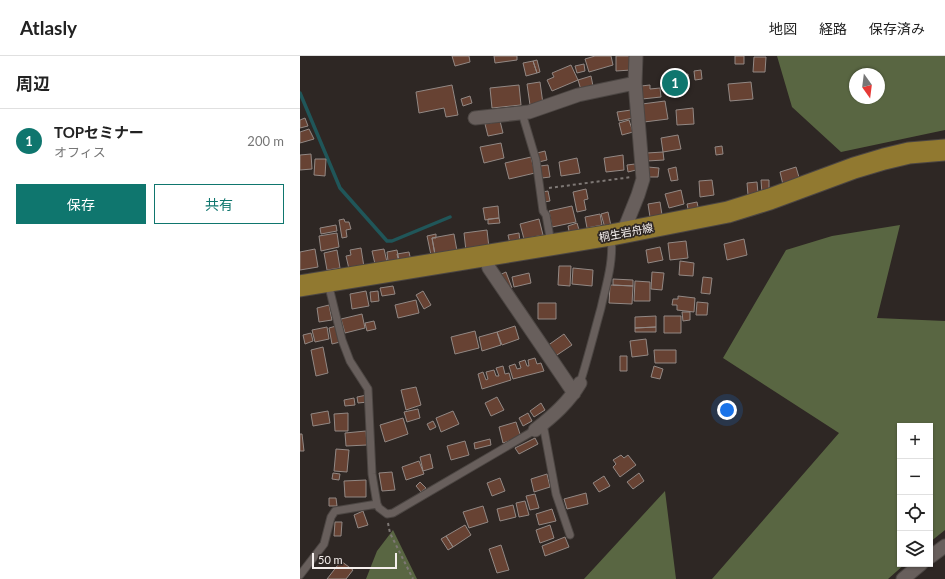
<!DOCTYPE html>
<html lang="ja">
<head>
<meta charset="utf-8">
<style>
  body { margin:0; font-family:Lato,"Noto Sans JP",sans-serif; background:#f2f2f2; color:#222 }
  .controls { position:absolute; right:12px; bottom:12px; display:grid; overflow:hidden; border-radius:0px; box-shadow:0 1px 3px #0004 }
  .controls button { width:36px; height:36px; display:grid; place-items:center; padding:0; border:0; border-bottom:1px solid #e0e0e0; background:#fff; color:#222; font:20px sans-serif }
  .compass { position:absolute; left:549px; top:12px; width:36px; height:36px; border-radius:50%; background:#fff; box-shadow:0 1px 3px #0004; rotate:166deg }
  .scale { position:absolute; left:12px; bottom:10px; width:85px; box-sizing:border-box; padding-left:4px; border:2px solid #f5efed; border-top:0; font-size:11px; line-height:14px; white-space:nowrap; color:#f5efed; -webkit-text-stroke:3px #2e2724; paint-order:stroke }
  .you { position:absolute; left:427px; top:354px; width:14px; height:14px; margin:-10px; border:3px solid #fff; border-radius:50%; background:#1a73e8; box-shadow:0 0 0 6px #1a73e833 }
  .badge { display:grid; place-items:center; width:26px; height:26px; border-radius:50%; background:#0f766e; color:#fff; font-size:13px; font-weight:700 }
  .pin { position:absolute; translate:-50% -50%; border:2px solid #fff; box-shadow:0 1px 4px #0006 }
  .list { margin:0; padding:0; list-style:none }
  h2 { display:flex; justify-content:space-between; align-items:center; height:52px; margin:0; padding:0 16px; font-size:17px }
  h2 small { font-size:13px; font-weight:400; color:#767676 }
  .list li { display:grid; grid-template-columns:26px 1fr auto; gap:12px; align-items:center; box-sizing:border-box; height:64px; padding:0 16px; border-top:1px solid #e0e0e0 }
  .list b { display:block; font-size:15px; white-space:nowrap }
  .list p { margin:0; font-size:13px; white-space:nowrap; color:#767676 }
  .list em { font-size:13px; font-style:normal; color:#767676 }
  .actions { display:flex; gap:8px; padding:12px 16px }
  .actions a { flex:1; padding:9px 0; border:1px solid #0f766e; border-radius:0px; text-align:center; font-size:14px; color:#0f766e }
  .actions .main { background:#0f766e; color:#fff }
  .icon { flex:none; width:22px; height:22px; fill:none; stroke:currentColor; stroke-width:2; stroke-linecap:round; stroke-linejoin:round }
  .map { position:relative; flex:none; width:645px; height:523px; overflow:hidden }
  header { display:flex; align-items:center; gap:24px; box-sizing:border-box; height:56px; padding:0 20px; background:#fff; border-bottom:1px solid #e0e0e0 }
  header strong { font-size:19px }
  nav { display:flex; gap:22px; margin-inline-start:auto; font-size:14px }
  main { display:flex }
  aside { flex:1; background:#fff }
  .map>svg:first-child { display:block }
  .forest { fill:#596642; fill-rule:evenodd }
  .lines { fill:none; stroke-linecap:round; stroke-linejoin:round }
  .stream { stroke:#205659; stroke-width:3.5 }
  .building { fill:#674233; stroke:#928884 }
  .service-casing { stroke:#4c4643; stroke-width:9 }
  .minor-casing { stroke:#4c4643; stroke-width:15 }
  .primary-casing { stroke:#4c4643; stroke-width:23 }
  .path { stroke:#7e7875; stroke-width:2; stroke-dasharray:3 3; stroke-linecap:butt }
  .service { stroke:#685f5c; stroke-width:7 }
  .minor { stroke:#685f5c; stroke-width:13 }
  .primary { stroke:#917930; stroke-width:21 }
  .labels { text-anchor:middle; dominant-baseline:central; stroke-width:3.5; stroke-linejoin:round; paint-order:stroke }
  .street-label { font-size:11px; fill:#f5efed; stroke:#2e2724 }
</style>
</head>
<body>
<header>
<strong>Atlasly</strong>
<nav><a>地図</a><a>経路</a><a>保存済み</a></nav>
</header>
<main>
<aside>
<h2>周辺<small></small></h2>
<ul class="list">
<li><span class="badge">1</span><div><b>TOPセミナー</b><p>オフィス</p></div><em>200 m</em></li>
</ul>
<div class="actions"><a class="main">保存</a><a>共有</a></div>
</aside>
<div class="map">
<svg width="645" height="523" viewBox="0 0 645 523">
  <rect width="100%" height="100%" fill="#2e2724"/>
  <path class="forest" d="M477 0H645V74L541 96 492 51ZM555 18H579V42H555Z
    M600 169 577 262 645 265V474L630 486V370H600V508H605L588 523H412L539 377 423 302 486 194 532 180Z
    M365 435 376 523H284Z
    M93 474 117 523H66L77 495Z"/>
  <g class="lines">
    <path class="stream" d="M0 37 40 132 87 185H92L150 161"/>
  </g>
  <path class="building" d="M152 0H169L170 6 155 10Z
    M194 0H217V4L195 7Z
    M295 0H311L313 9 289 16 285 3Z
    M316 0H331V14L316 15Z
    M435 0H444V8H435Z
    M454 1H466L465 16H453Z
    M237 4 240 16 237 17 233 5Z
    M233 5 237 17 226 20 223 7Z
    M284 8 285 15 277 17 275 10Z
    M271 9 278 24 252 35 247 24 254 21 252 17Z
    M401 14 402 23 395 24 394 15Z
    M388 18 389 32 371 35 369 20Z
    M291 20 293 30 281 34 278 24Z
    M240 26 243 48 230 49 227 28Z
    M451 26 453 43 430 45 428 28Z
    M152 29 158 59 146 61 144 52 119 57 116 36Z
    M219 29 221 49 192 52 190 32Z
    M350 29V33L360 32 361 41 342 43 341 30Z
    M170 40 172 47 163 50 161 43Z
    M365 45 368 63 344 66 342 48Z
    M393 52 394 68 377 69 376 54Z
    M331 54 333 62 319 65 317 56Z
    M5 62 8 70 0 72V64Z
    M329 64 333 76 322 79 319 67Z
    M200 65 203 77 188 80 185 68Z
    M9 73 14 83 0 87V76Z
    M378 79 381 93 363 96 361 82Z
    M201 87 204 102 184 107 180 91Z
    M422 90 423 98 416 99 415 91Z
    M245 95 247 104 239 106 237 97Z
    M363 96 364 104 347 105V97Z
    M11 98 12 113 0 114V99Z
    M323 99 324 114 306 116 304 102Z
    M231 101 235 117 209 123 205 107Z
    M277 102 280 117 261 120 259 106Z
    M15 103H26L25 120 14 119Z
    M335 108 336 114 328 116 327 109Z
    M248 109 250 121 242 122 240 110Z
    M348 111 359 112 358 121H348Z
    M376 111 378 124 371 125 368 113Z
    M496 111 501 128 484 133 480 116Z
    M412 124 414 139 400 141 399 125Z
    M461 124H469V137L462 138Z
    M457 126 458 138 448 139 447 127Z
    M286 133 288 143 284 144 286 154 277 156 273 136Z
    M381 134 384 148 369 152 365 138Z
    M248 135 250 145 244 146 242 136Z
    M360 146 362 159 350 161 348 148Z
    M397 146 399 156 389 158 387 148Z
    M198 150 199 162 185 164 183 152Z
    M272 150 276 166 252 171 249 155Z
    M308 156 311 170 305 172 301 158Z
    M300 158 302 169 287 172 285 161Z
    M199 162 200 167 188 168V163Z
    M44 163 45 166H49L51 173 46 174 47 181 42 182 39 164Z
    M239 163 243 179 224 183 220 168Z
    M277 167 280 177 270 180 268 170Z
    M36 169 37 175 21 178 20 172Z
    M187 174 189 192 166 195 164 177Z
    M37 177 39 191 21 195 19 180Z
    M219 177 220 186 210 188 208 179Z
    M136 178V182H132L135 198 131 199 127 180Z
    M154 178 157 195 135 199 132 182Z
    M444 183 447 199 427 204 424 188Z
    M386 185 388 202 370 204 368 187Z
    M360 191 363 204 348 207 346 194Z
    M61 192 64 211 49 213 46 200 51 199 50 194Z
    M15 193 18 211 0 214V196Z
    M84 193 87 206 75 208 72 195Z
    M37 194 40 212 27 214 24 197Z
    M97 194 99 204 88 205 87 196Z
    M109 196 111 205 99 207 97 198Z
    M380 205 394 207 393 220 379 219Z
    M259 210H271L270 230 258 229Z
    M273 212 293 214 292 230 272 228Z
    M206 216 212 232 205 234 197 220Z
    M352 216 364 217 362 234 351 233Z
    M229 217 231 227 214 231 212 221Z
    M403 221 412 222 410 238 401 237Z
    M313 223 333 224V230L313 229Z
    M335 225 350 226V245H334Z
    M310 229 333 230 332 248 309 247Z
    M93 230 95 238 82 240 80 232Z
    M66 235 69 250 52 253 50 238Z
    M78 235 79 245 71 246 70 236Z
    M123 235 131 249 124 253 116 239Z
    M378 240 395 242 394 256 377 254V249H372L373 243H378Z
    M116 244 119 257 98 262 95 249Z
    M397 246 408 247 407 259H396Z
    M238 247H256V263H238Z
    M29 249 32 264 19 266 17 252Z
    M382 256H390V264L383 265Z
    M62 258 65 272 45 277 41 263Z
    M356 260V271L335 272V261Z
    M364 260H381V277H364Z
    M74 265 76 273 67 275 65 267Z
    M36 270 40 286 32 288 29 272Z
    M215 270 219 283 202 289 197 276Z
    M27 271 29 283 15 286 12 274Z
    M356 271V276H335V272Z
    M175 275 179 292 155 298 151 281Z
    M197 276 201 289 182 295 179 281Z
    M11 277 13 285 5 288 3 279Z
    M264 278 272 289 254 301 247 290Z
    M346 283 348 299 332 301 330 285Z
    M23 291 28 317 16 320 11 294Z
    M354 294H376V307H355Z
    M320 300H327V315H320Z
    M235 302 237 308 241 307 244 315 213 323 209 310 215 308 217 313 221 312 219 306 225 304 227 310H229L228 304Z
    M203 310 205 318 209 317 211 324 182 333 178 318 183 316 186 324 188 323 186 316 194 314 196 320H199L196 312Z
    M354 310 363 313 360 323 351 321Z
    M116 331 121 349 106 354 101 334Z
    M67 339 68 346 58 347 57 341Z
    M197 341 204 354 191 360 185 347Z
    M54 342 55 349 45 350 44 344Z
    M241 347 245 354 234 361 230 355Z
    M118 353 120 362 107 366 104 356Z
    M28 355 30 367 13 370 11 358Z
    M153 355 159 368 141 376 136 362Z
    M48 357V375H35L34 358Z
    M228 357 232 365 223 370 219 362Z
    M103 362 108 378 85 386 80 369Z
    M133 365 136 371 130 374 127 368Z
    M216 366 221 381 203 387 199 371Z
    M66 375 67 389 46 390 45 377Z
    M0 378H2L4 395H0Z
    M235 382 238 388 219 398 215 392Z
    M190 383 191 389 175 393 174 387Z
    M165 385 169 399 151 404 147 390Z
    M36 393 49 394 47 416 34 415Z
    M130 398 133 412 123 415 120 401Z
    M321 399 324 402 328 399 336 409 320 421 313 411 316 408 313 404Z
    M119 405 124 418 106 424 102 411Z
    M92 416 95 434 82 435 79 417Z
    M33 417 40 418 39 424 32 423Z
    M339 417 344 425 333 433 327 426Z
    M247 418 250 431 234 436 231 423Z
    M304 420 310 430 299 436 293 427Z
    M200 422 205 435 192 440 187 427Z
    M66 424V441H45L44 425Z
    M120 426 126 432 121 436 116 430Z
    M286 437 288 448 267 453 264 443Z
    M235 438 239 452 230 454 226 440Z
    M29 442H36L37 450H29Z
    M225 445 229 459 219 461 216 447Z
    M213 449 216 461 200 465 197 453Z
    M183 450 188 466 169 472 163 456Z
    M252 453 256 465 239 469 236 458Z
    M63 455 68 469 58 472 54 459Z
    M35 466H42L41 480H34Z
    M165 469 171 479 153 491 146 480Z
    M250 469 254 482 240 487 236 474Z
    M146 480 153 491 148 494 141 483Z
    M265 481 269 491 245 500 242 490Z
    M201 489 209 514 197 517 189 493Z
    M41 505 53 514 46 523H27Z"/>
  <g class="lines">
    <g class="service-casing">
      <path id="service" d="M222 57 236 104 243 155 246 159 251 187
        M28 227 42 284 50 305 68 333 72 418 77 448 79 452 87 458 93 457 235 374
        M280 327C288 302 294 277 301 252 306 229 314 205 311 181
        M243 368 256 438 270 479
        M0 519 24 488 31 461 35 455 77 448"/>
    </g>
    <g class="minor-casing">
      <path id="minor" d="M175 62 229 56 278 39 335 27
        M325 176 326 169 338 139 343 123 335 27 336 0
        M185 199 189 212 274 337
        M235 374C253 360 269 346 280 327
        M630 501 645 490
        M603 523 621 508"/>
    </g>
    <g class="primary-casing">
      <path id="primary" d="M0 230 311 179 428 156 470 143 554 112 584 103 609 97 645 94"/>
    </g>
    <path class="path" d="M249 132 332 121
      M88 467 90 477 113 523"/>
    <use href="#service" class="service"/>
    <use href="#minor" class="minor"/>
    <use href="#primary" class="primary"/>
  </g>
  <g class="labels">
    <g class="street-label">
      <text transform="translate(326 176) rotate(-11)">桐生岩舟線</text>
    </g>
  </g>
</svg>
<div class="controls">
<button>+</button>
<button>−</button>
<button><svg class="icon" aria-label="locate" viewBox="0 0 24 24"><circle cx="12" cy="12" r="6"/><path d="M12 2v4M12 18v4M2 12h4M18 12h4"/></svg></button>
<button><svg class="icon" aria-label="layers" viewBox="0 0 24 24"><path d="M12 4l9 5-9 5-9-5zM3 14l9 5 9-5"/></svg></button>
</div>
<svg class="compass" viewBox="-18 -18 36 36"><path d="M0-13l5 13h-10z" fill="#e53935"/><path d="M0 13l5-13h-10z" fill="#767676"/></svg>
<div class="scale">50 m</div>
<div class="you"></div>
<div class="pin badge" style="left:375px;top:27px">1</div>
</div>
</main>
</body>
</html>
